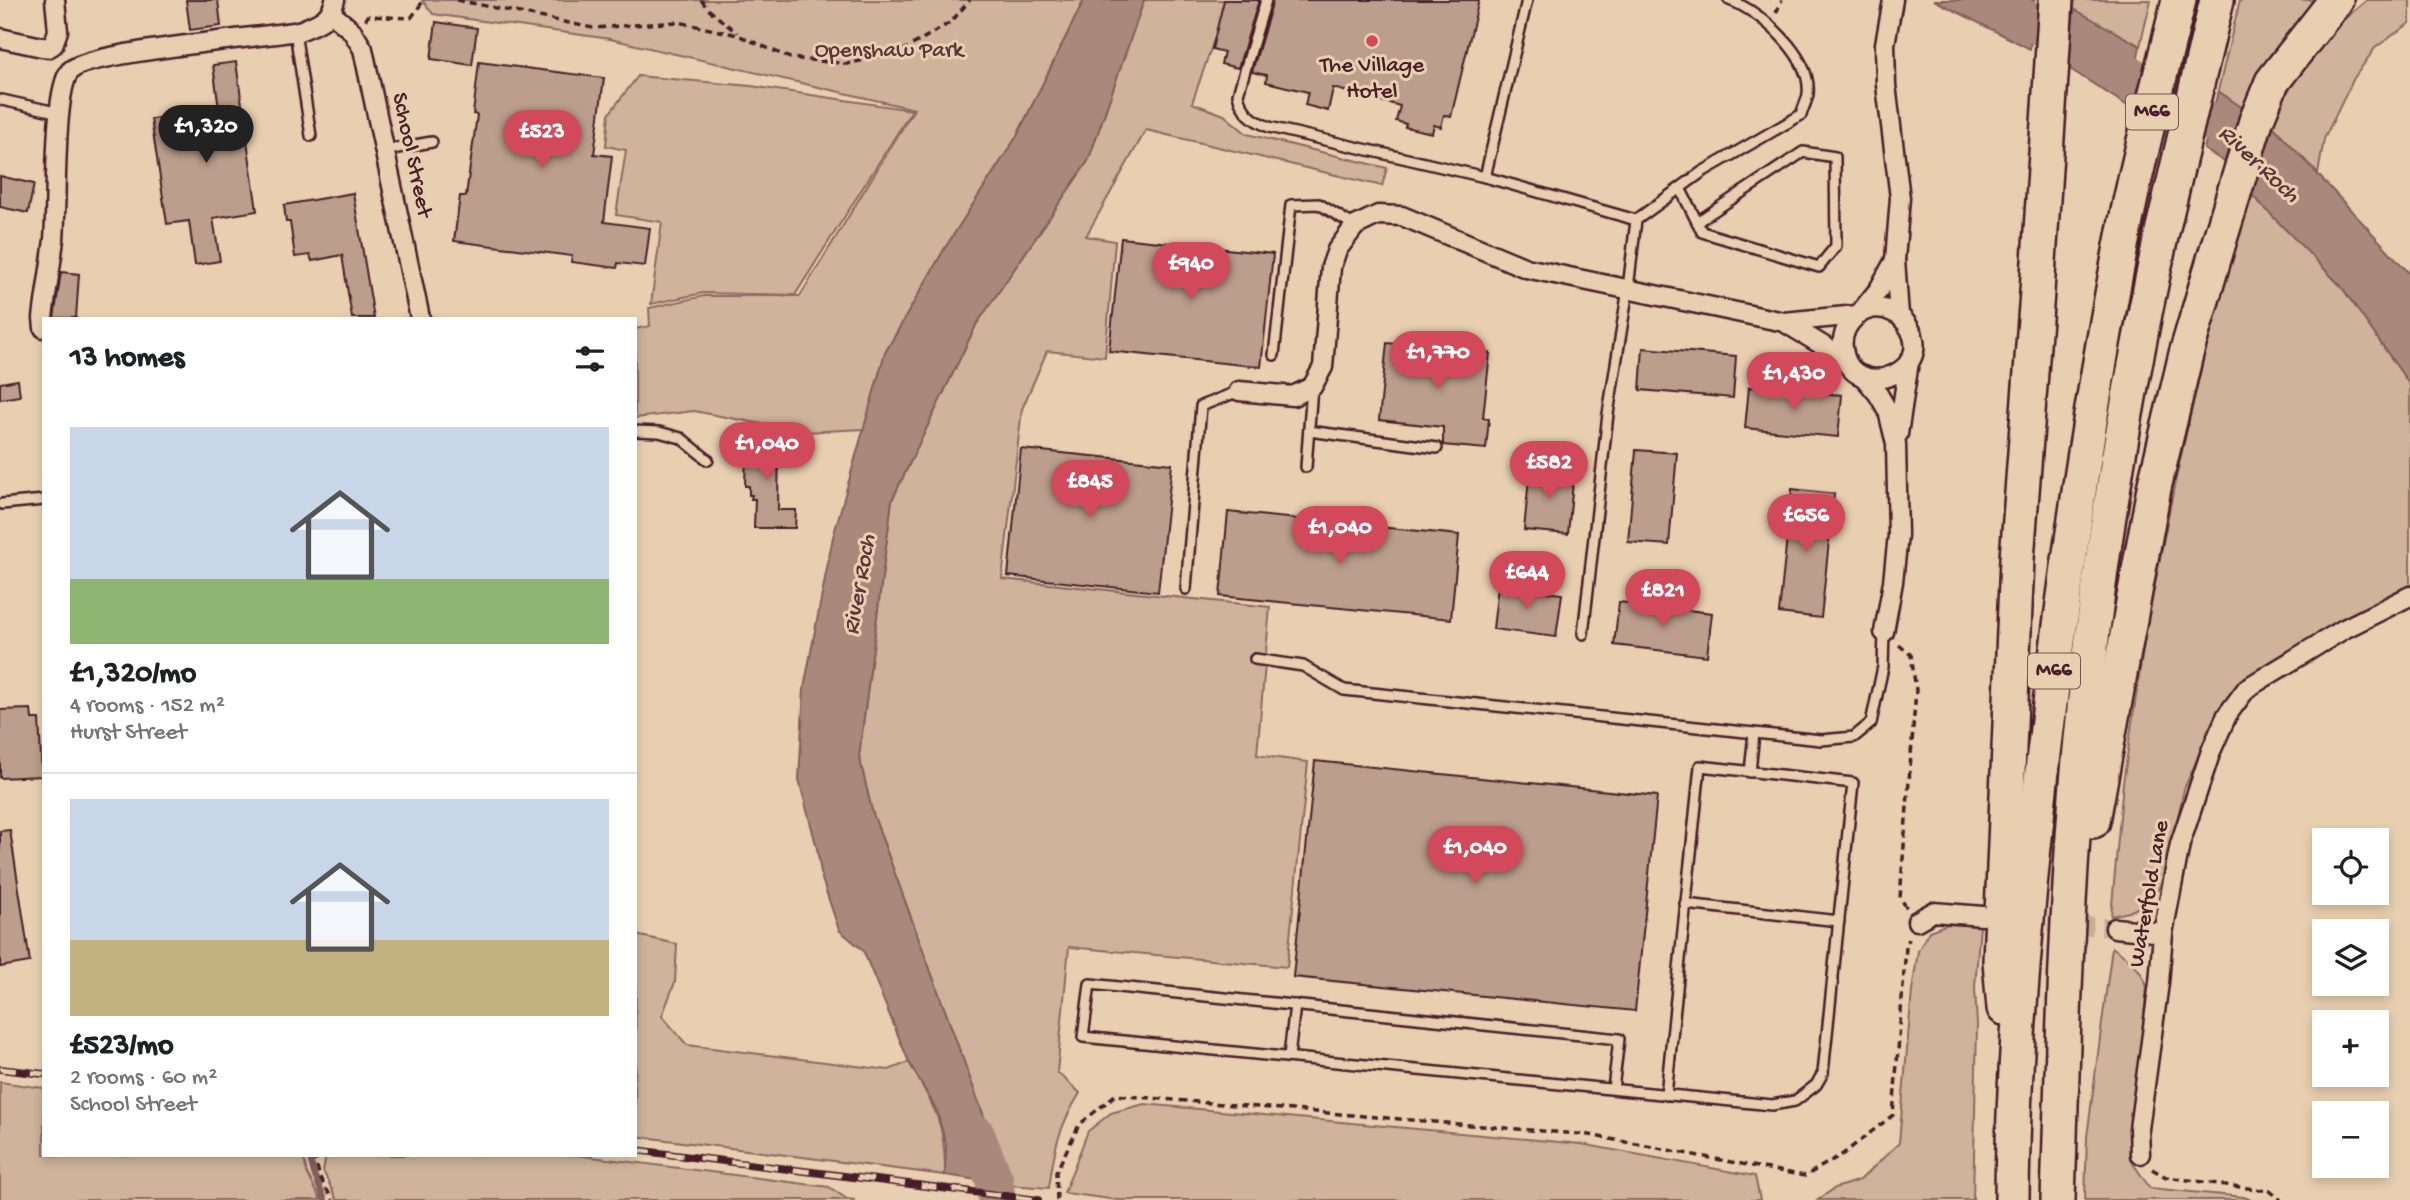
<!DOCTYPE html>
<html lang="en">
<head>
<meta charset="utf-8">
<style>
  body { margin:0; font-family:"Gochi Hand",sans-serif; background:#f6f6f6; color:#202124; height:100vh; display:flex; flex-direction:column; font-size:26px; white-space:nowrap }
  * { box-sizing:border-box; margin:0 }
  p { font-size:23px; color:#757577 }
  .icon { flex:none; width:38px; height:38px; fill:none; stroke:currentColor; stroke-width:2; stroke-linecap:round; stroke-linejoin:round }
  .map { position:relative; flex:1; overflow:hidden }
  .drawer { position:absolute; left:42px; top:317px; width:595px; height:840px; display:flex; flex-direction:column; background:#fff; border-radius:0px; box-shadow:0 4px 10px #0003 }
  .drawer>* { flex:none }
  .controls { position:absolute; left:2312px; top:828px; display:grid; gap:14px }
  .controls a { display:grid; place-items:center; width:77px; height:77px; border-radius:0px; background:#fff; box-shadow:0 4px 10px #0003; font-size:35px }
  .price { position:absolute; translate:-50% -60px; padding:0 16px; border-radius:24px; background:#d1495b; color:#fff; font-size:23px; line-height:46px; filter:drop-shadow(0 2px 4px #0008) }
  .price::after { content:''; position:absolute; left:50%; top:42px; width:21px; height:16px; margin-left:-10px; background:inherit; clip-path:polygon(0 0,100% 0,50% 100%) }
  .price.current { background:#222; color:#fff }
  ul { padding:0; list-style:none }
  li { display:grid; align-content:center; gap:14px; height:371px; padding:0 28px }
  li+li { border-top:2px solid #e0e0e0 }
  li span { display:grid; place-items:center; height:217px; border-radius:0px; color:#555 }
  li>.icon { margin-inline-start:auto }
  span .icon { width:126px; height:126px; fill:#fffc; stroke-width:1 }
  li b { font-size:30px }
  h2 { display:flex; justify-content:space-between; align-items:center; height:84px; padding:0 28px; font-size:30px }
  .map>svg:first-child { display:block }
</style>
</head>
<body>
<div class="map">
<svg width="2410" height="1200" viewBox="0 0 2410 1200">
  <rect width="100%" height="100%" fill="#e8cfb0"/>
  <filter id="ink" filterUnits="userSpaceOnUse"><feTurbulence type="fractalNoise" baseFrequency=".0143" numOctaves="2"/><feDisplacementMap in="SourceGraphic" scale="14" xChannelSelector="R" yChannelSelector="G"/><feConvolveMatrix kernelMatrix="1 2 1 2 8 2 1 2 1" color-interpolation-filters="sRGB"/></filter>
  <g filter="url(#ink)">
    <g fill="#cfb39a" stroke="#8c6962" stroke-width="2">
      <polygon points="422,0 1084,0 1017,136 945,248 885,353 864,429 804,432 694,411 635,418 635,329 650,326 649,308 704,296 800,296 914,109 610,39 433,14"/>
      <path d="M 1144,0 L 1228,0 L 1192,103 L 1224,115 L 1247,134 L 1387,168 L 1382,186 L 1146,130 L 1086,236 L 1115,241 L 1105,357 L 1047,351 L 1022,409 L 1002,579 L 1270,607 L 1257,755 L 1308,762 L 1287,967 L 1069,947 L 1057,1072 L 1080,1093 C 1059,1127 1054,1148 1049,1188 L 1009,1185 L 872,811 L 859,756 L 892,500 L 976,325 L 1088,161 Z"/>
      <polygon points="2075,0 2151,0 2140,46 2074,9"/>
      <polygon points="2240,0 2319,0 2290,29 2269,60 2244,109 2218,91"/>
      <polygon points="2367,0 2410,0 2410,23 2375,48 2354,78 2324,139 2318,174 2271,124 2282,94 2316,43"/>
      <polygon points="638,76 751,86 912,110 795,295 703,293 651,304 662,222 616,215 626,150 606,146 609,114"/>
      <polygon points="2251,194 2341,286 2410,385 2410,587 2354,615 2231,697 2211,728 2184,789 2166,871 2158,890 2146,904 2129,912 2111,916 2123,783 2146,630 2174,487 2205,351"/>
      <polygon points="1948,924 1980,926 1975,987 1977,1025 1973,1200 1818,1200 1835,1188 1860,1180 1899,1143 1912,991 1918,951 1929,931"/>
      <path d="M 636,935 L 677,944 L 675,982 L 662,1016 L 687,1045 L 889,1070 L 909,1062 C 934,1106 946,1123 945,1175 L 635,1136 Z"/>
      <path d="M 2112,947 C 2129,959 2141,967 2147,987 L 2130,1159 L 2150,1188 L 2244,1197 L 2251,1200 L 2085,1200 L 2087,1137 Z"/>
      <polygon points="0,1082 44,1088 44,1155 303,1155 307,1173 321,1200 0,1200"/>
      <polygon points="1144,1104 1581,1144 1755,1176 1760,1200 1118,1200 1064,1193 1088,1131 1111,1113"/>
      <polygon points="326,1155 576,1155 829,1187 847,1199 855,1200 337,1200 323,1171"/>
    </g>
    <g fill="#aa897b" stroke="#845f5b" stroke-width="2">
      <polygon points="1084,0 1144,0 1088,161 976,325 892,500 859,756 872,811 1009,1185 945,1175 946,1145 937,1111 909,1062 863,950 839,930 822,879 817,848 799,780 804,688 833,537 885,353 945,248 1017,136"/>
      <polygon points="1934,0 2034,0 2030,49"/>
      <polygon points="2074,9 2140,46 2128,106 2070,69"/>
      <polygon points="2218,91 2244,109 2231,166 2204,149"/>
      <polygon points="2271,124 2410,274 2410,385 2341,286 2251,194"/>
    </g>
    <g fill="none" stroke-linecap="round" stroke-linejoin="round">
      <polyline stroke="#845f5b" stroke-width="6" points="309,1155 314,1174 325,1200"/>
      <g stroke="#aa897b" stroke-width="38">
        <polyline points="1989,0 2103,59 2225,130 2249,154"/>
        <polyline points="975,1133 994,1179 997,1200"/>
      </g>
    </g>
    <g fill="#bb9e8b" stroke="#4a1f2b" stroke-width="2">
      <polygon points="186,0 218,0 221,26 190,30"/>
      <polygon points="1224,0 1259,0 1238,68 1221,64 1224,52 1212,49"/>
      <polygon points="1273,0 1479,0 1451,117 1444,115 1441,127 1434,125 1432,133 1405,127 1406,124 1396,121 1400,106 1333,88 1328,111 1305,105 1308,92 1266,82 1267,75 1252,72"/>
      <polygon points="436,22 477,28 472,65 431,59"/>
      <polygon points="236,62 257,211 213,218 220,261 195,265 189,221 167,224 151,119 219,109 213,65"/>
      <polygon points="479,62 604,78 594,154 612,156 604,222 650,228 645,266 618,263 617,268 571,262 572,256 454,241 460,196 466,196 477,115 473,114"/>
      <polygon points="0,176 34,184 28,213 0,207"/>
      <polygon points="353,193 374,318 352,318 342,255 312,261 310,255 295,257 290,222 286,222 284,205"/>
      <polygon points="1121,238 1273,254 1261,367 1109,351"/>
      <polygon points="61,272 79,274 76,318 54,318"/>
      <polygon points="1438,341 1458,343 1457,350 1490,353 1483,418 1489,419 1486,449 1443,445 1443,427 1379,420 1387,343 1438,348"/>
      <polygon points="1643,348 1736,356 1733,398 1640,390"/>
      <polygon points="18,380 20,396 0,399 0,383"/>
      <polygon points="1749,387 1842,395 1838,437 1745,428"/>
      <polygon points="754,431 779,431 778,510 796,510 795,528 754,528 755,499 751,499 752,495 749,495 749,486 745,486 746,451 754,451"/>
      <polygon points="1021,449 1172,464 1158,592 1008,576"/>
      <polygon points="1636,450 1677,453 1669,545 1628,542"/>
      <polygon points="1530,468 1574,472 1568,534 1524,530"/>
      <polygon points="1792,489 1834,494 1821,618 1779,613"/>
      <polygon points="1228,512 1459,535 1451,619 1220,596"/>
      <polygon points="1498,586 1562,594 1556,637 1493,629"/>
      <polygon points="1619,602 1712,613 1707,656 1614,645"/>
      <polygon points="31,709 32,719 39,719 42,776 0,778 0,710"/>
      <polygon points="1315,761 1657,796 1635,1011 1293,977"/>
      <polygon points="10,830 30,962 0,967 0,831"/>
    </g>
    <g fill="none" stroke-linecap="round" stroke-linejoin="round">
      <polyline stroke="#c8ac95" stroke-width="18" stroke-dasharray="18 9" stroke-linecap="butt" points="2021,920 2115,928"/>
      <defs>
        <g id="lane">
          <path d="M 1266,0 L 1238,94 C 1242,112 1252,120 1269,127 L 1485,177"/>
          <polyline points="1527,0 1485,177 1636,220"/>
          <polyline points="295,32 311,136"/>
          <polyline points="2,100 60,113"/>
          <polyline points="386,150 432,142"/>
          <polyline points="1680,188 1702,232 1819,267 1836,246 1835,157 1803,152 1697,222"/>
          <polyline points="1274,355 1291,205 1319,204 1355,226"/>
          <polyline points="635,431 659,432 681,438 708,460"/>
          <polyline points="1309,431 1437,448"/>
          <polyline points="1306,467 1312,387"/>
          <polyline points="2,504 44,500"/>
          <polyline points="1186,589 1201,406 1239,391"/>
          <path d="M 1583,634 L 1608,414 L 1628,289 L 1636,220 L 1702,172 L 1801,115 C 1803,108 1807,101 1808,94 C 1812,57 1761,11 1729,0"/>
          <polyline points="1255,659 1303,666 1344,690 1821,740 1854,737 1871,723 1883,667 1884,632"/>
          <polyline points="1750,772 1754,733"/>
          <polyline points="1685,904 1839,921"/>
          <polyline points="1289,1056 1295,1005"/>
          <polyline points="1613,1089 1619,1039 1090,984 1083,1037 1772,1105 1795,1101 1816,1085 1823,1073 1853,783 1700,766 1666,1095"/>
        </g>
        <g id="street">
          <path d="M 1893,0 L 1885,44 L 1886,85 L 1900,198 L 1895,260 L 1899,315 C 1953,369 1849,409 1843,348 C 1840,326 1861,304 1884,309 C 1889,310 1894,313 1899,315"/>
          <polyline points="331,13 352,31 363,49 420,318"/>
          <polyline points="0,38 42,47 48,48 53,45 58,31 55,0"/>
          <polyline points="1859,314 1879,289 1895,260"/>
          <polyline points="1784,322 1845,359"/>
          <path d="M 44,328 L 43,318 C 46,292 51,266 54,239 C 57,207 53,91 70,71 C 86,52 264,37 299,31 C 317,24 331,20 335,0"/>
          <polyline points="1863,376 1878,394 1888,411 1896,444 1898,535 1893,582 1884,632"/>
          <polyline points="1239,391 1293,396 1312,387 1323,367 1331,267 1337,250 1355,226 1378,215 1402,216 1526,268 1784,322 1857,315"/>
          <polyline points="1898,434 1909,362"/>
          <polyline points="1917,921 1933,912 1983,916"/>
          <polyline points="2115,928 2163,933"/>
          <polyline points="2140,1154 2139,1129 2159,983 2163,933 2180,844 2211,751 2227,715 2247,688 2344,629 2410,596"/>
        </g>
        <g id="highway">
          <polyline points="2093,821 2154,488 2186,354 2220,239 2256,121 2272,82 2336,0"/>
          <polyline points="2004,1008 2000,961 2017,559 2037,292 2056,0"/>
          <path d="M 2012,1200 C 2013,1054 2027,907 2043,762 C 2064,582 2090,403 2125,226 C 2140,150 2161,75 2179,0"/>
          <path d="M 2058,1200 C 2063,1050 2066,899 2080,749 C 2096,576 2125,402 2162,232 C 2180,154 2199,77 2217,0"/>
        </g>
      </defs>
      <use href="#lane" stroke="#4a1f2b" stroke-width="14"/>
      <use href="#street" stroke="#4a1f2b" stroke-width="23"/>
      <use href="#highway" stroke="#4a1f2b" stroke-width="38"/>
      <g stroke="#4a1f2b" stroke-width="3.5" stroke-dasharray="7 5" stroke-linecap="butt">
        <polyline points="457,0 593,28 678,22 738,35 790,58 847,64 902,51 951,22 970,0"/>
        <polyline points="701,0 708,9 737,33"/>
        <polyline points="1776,13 1782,0"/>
        <polyline points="366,20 367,16 411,18 424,0"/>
        <polyline points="1899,645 1911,655 1916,690 1900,898 1907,908"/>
        <polyline points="314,1155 320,1178 333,1200"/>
        <polyline points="2152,1169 2166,1177 2270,1191 2281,1200"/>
        <polyline points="1057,1200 1056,1172 1079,1125 1115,1095 1589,1135 1805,1176 1843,1154 1893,1115 1906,947 1909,939"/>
      </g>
      <use href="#lane" stroke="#e8cfb0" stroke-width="9"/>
      <use href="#street" stroke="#e8cfb0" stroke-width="18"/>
      <use href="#highway" stroke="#e8cfb0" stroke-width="33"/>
      <defs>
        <g id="rail">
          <polyline points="0,1069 44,1074"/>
          <polyline points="635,1150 1038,1200"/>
        </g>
      </defs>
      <use href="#rail" stroke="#4a1f2b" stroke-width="8"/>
      <use href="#rail" stroke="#e8cfb0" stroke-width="5" stroke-dasharray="16" stroke-linecap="butt"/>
    </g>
  </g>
  <circle fill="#d1495b" stroke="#e8cfb0" stroke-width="2.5" cx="1372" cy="41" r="7"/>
  <g text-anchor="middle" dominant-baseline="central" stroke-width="6" stroke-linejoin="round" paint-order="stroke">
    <g fill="#e8cfb0" stroke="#795453" stroke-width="2">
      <rect x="2126" y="94.5" width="52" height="35" rx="5"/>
      <rect x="2028" y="653.5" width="52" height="35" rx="5"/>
    </g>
    <g font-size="21" font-weight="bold" fill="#4a1f2b">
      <text x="2152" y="112">M66</text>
      <text x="2054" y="671">M66</text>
    </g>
    <g font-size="23" fill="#5e353c" stroke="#e8cfb0">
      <text x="889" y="51">Openshaw Park</text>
    </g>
    <g font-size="23" fill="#4a1f2b" stroke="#e8cfb0">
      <text x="1372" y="66">The Village<tspan x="1372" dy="26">Hotel</tspan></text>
    </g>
    <g font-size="23" fill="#4a1f2b" stroke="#e8cfb0">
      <text transform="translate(411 155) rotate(78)">School Street</text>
      <text transform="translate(2150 894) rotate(-80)">Waterfold Lane</text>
    </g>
    <g font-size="24" font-style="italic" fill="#5d343b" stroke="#e8cfb0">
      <text transform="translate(2258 165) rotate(43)">River Roch</text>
      <text transform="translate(861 585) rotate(-80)">River Roch</text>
    </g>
  </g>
</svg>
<div class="controls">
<a><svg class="icon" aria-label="locate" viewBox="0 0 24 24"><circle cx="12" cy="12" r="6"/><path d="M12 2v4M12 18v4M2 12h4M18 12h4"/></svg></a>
<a><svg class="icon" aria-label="layers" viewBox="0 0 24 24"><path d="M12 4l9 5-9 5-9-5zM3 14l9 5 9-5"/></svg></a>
<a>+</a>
<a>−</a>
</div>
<b class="price current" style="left:206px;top:165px">£1,320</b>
<b class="price" style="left:542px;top:170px">£523</b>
<b class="price" style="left:1191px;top:302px">£940</b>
<b class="price" style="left:1438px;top:391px">£1,770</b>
<b class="price" style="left:1794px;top:412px">£1,430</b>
<b class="price" style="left:767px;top:482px">£1,040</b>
<b class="price" style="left:1549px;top:501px">£582</b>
<b class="price" style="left:1090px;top:520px">£845</b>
<b class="price" style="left:1806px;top:554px">£656</b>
<b class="price" style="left:1340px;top:566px">£1,040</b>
<b class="price" style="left:1527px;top:611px">£644</b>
<b class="price" style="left:1663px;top:629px">£821</b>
<b class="price" style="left:1475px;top:886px">£1,040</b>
<section class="drawer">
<h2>13 homes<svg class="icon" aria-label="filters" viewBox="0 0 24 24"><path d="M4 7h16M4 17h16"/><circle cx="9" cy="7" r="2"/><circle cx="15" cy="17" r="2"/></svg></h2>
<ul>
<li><span style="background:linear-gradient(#c9d6e8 70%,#8fb573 0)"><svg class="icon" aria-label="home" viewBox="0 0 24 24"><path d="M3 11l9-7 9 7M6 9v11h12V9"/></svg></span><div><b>£1,320/mo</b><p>4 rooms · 152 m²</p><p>Hurst Street</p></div></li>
<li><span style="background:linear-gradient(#c9d6e8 65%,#c2b280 0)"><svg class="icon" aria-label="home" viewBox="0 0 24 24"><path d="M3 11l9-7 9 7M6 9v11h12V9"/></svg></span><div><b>£523/mo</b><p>2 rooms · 60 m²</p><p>School Street</p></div></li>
</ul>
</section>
</div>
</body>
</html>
